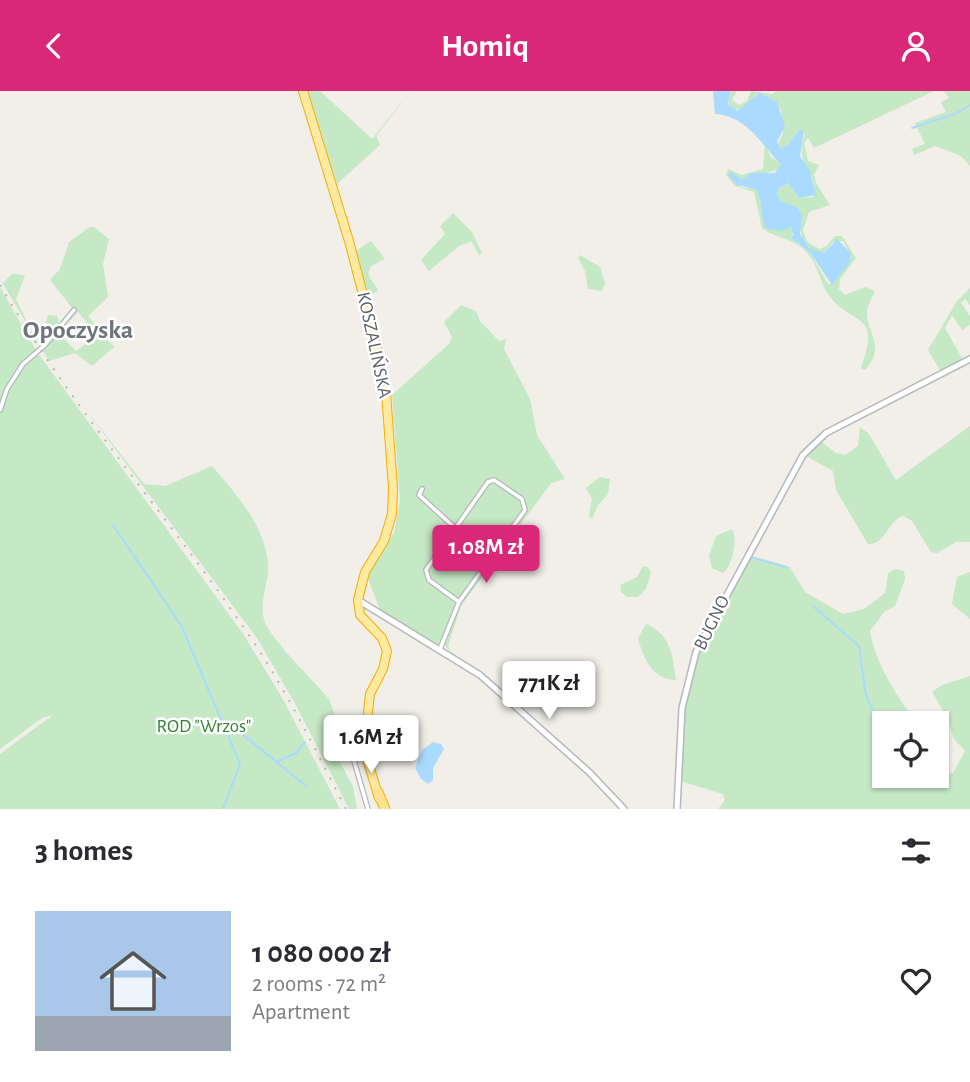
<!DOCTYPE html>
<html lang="en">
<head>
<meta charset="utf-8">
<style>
  body { margin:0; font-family:"Alegreya Sans",sans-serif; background:#f2f2f3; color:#2b2b33; height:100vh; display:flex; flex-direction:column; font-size:26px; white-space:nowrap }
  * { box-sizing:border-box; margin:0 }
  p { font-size:23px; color:#7c7c81 }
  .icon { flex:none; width:38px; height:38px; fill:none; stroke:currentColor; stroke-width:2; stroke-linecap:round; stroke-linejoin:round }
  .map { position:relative; height:718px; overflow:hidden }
  .side { display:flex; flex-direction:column; background:#fff; flex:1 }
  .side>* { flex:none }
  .buttons { position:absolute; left:872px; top:620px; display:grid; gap:14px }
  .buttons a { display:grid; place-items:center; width:77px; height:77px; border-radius:0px; background:#fff; box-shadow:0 2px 5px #0004; font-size:35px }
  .price { position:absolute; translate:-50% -60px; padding:0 16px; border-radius:7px; background:#fff; color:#222; font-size:23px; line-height:46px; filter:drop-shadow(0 2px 4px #0008) }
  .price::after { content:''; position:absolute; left:50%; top:42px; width:21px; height:16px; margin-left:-10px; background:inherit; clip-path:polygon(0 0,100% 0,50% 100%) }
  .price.selected { background:#db2777; color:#fff }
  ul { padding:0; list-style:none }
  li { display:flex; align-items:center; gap:21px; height:175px; padding:0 35px }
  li+li { border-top:2px solid #e1e1e2 }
  li span { display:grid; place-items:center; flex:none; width:196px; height:140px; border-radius:0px; color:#555 }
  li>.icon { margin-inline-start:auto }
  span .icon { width:84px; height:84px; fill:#fffc; stroke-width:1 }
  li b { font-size:30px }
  h2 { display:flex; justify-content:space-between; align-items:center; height:84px; padding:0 35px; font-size:30px }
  header { display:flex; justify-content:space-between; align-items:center; height:91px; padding:0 35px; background:#db2777; color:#fff; font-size:32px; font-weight:600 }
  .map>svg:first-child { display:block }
</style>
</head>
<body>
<header><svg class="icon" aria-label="back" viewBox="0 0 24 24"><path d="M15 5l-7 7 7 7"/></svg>Homiq<svg class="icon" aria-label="person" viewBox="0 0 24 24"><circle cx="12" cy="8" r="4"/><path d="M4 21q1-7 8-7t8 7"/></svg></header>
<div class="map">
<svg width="970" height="718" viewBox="0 0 970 718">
  <rect width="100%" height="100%" fill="#f1efe8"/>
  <g fill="#c5e8c5" fill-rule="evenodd">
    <polygon points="308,0 320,0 372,48 411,0 376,45 380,54 337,93"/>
    <path d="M 730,0 L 737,0 L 732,9 L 739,14 L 747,10 L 751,0 L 772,3 L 777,0 L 934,0 L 814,57 L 808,47 L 804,52 L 808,70 L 819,74 L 814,84 L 816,92 L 830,114 L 809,121 L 803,139 L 807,151 L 819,158 L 827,155 L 835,145 L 842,145 L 856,167 L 840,188 L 839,198 L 845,204 L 865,196 L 875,200 C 873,207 867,213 867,221 C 866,241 887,255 865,279 L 861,277 C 882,218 852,237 828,203 C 818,187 817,168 801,156 C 789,147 773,146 762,137 L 754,101 L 735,95 L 726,84 L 728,78 L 742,84 L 763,78 L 765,52 L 770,65 L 781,74 L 780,78 L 742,89 L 729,82 L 740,96 L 755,98 L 761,107 L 762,128 L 775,139 L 790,136 L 793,140 L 791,147 L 809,160 L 828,193 L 834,192 C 843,171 859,175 843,150 L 833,151 L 824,162 C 799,161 800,136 798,117 L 781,110 L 777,104 L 778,98 L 789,92 L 799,107 L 813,106 C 820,78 793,79 805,42 L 799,39 L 788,54 L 780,58 L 777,55 L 783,42 L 781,18 L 763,3 L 757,4 L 741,18 L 734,19 L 727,10 Z"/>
    <polygon points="944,0 970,0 970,75 961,65 935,55 914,64 912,58 925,53 915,32 946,21 941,11 949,7"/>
    <polygon points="453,122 472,141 482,162 479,164 471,150 459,155 429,180 421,169 445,143 440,135"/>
    <path d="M 90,136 L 94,136 L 109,148 L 103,173 L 108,206 L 88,225 L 114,256 L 92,275 L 75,262 L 49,270 L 0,188 L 3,192 L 12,183 L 25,184 L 16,208 L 36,250 L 41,251 L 48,224 L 57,225 L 60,234 L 73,218 L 50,189 L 60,178 L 69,151 ZM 78,221 L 98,244 L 76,260 L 58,242 Z"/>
    <polygon points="371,150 385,168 371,175 368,183 378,199 369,206 356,160"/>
    <polygon points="580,164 600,176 605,192 602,200 588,198 585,180 578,167"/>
    <polygon points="0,196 37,261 244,544 285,612 340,718 0,718 0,663 53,624 42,627 0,658"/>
    <polygon points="970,197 970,214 965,208 961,212 970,225 970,234 962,239 952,224 945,237 963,269 941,281 928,259 957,210"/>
    <polygon points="461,214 476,220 480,230 499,250 506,248 504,258 530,308 537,344 565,388 551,392 461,515 448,555 451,561 441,551 437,553 380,519 367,485 394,441 400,409 392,304 450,252 452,246 444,231"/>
    <path d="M 82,314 L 144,393 L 165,395 L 212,375 C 236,403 264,433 268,472 C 270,495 254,516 269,539 C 286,564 310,586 329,608 L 345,653 L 341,656 L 339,670 L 353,695 L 357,718 L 349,718 L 297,616 L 257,547 Z"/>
    <path d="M 970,335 L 970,451 L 956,451 L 937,462 L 931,461 L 912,430 L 903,425 C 887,430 886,454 868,453 L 836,399 L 833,380 L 804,364 L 819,349 L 836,362 L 845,364 L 858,355 L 860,336 L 869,343 L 896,389 Z"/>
    <polygon points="600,386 610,388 608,403 598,414 592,428 589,425 592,408 586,397"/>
    <path d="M 732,438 C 738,449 732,476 723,482 L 712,477 L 709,465 L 716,445 Z"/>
    <path d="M 749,464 L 790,476 L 805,501 L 843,523 L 864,518 L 885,502 L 888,482 L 896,478 L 904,480 L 905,488 L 895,515 L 885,520 L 870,540 C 876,575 897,604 916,632 L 884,632 L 884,684 L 936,684 L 936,665 L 947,682 L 953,682 L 965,660 L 954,648 L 947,626 L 932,601 L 942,594 L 970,585 L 970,718 L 718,718 L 725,709 L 723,703 L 680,690 L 684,617 L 697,562 Z"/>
    <polygon points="643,475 648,476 651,482 646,498 638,506 627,506 621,501 620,494 637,486"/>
    <polygon points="970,481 970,528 952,513 957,486"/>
    <path d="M 646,533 C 671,543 673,566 676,589 C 653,589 643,567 638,547 Z"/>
  </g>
  <g fill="#aadaff">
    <path d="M 713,0 L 730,0 L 728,13 L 737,20 L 760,2 L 777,11 L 785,35 L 777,51 L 780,58 L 788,54 L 799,39 L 804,40 L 800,65 L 810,80 L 816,104 L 799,107 L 788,92 L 778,98 L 777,104 L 781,110 L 798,117 L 802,125 L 800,143 L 809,157 L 824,162 L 837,148 L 850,161 L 850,171 L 832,194 L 809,160 L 791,147 L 793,143 L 791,136 L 781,140 L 766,137 C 758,124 765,110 755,98 L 737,94 L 728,84 L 731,81 L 742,89 L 751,82 L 775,82 L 781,74 C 763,55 746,24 715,23 Z"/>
    <polygon points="433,651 441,653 444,658 433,677 433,689 428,693 421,688 415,677 422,659"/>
  </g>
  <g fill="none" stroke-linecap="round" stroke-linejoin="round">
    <g stroke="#aadaff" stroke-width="2">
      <polyline points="912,37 955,23 970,14"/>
      <polyline points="113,434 181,534 240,673 223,718"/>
      <polyline points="750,466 786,476"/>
      <polyline points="813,515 859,555 866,604 884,645"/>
      <polyline points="222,631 226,630 306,695"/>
      <polyline points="276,671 296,662 305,651"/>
      <polyline points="901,684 903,687"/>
    </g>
    <defs>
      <g id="minor">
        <polyline points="0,319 7,298 23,273 45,254 74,219"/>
        <polyline points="422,398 419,404 455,437"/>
        <polyline points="440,558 459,511 525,419 522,408 494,389 488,391 426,479 429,489 459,511"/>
        <polyline points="350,656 368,718"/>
      </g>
      <g id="tertiary">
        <polyline points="358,509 480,584 589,681 624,718"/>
        <polyline points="677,718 682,617 696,561 803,364 826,342 970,268"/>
      </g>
      <polyline id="trunk" points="303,0 349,150 385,288 393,397 392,423 384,450 365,481 358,509 360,524 382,547 387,560 383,578 370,603 366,639 368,671 379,707"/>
      <polyline id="motorway" points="378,701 385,718"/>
    </defs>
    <use href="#minor" stroke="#b5b8bc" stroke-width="6"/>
    <use href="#tertiary" stroke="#b5b8bc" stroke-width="8"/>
    <use href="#trunk" stroke="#f9ab00" stroke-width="10"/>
    <use href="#motorway" stroke="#f9ab00" stroke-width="11"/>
    <use href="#minor" stroke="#fff" stroke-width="3.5"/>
    <use href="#tertiary" stroke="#fff" stroke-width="5"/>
    <use href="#trunk" stroke="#feeaa1" stroke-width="8"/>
    <use href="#motorway" stroke="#fde293" stroke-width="9"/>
    <path stroke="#b6b7b8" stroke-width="2" stroke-dasharray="2 9" stroke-linecap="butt" d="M 0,194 C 71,316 165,421 244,537 C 284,594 314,656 346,718"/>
  </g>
  <g text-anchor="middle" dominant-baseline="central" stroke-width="5" stroke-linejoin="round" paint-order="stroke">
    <g font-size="19" fill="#5f6368" stroke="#fff">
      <text transform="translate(374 254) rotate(78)">KOSZALIŃSKA</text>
      <text transform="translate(712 532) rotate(-64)">BUGNO</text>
    </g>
    <g font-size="19" fill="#348238" stroke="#fff">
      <text x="204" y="635">ROD "Wrzos"</text>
    </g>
    <g font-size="26" font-weight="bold" fill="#70757a" stroke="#fff">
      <text x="78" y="239">Opoczyska</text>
    </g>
  </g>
</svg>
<div class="buttons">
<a><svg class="icon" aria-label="locate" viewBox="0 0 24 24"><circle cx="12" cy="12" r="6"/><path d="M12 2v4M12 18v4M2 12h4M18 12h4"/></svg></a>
</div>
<b class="price selected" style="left:486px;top:494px">1.08M zł</b>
<b class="price" style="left:549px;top:630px">771K zł</b>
<b class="price" style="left:371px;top:684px">1.6M zł</b>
</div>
<section class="side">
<h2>3 homes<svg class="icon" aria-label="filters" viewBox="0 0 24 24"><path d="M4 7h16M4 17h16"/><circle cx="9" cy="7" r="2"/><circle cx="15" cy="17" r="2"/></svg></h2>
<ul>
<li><span style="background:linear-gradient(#a9c7e8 75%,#9aa5b1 0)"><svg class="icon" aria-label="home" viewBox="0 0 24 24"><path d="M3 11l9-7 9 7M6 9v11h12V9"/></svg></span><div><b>1 080 000 zł</b><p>2 rooms · 72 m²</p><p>Apartment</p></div><svg class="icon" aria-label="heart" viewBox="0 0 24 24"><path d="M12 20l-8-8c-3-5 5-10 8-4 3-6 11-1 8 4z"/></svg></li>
</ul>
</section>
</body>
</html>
